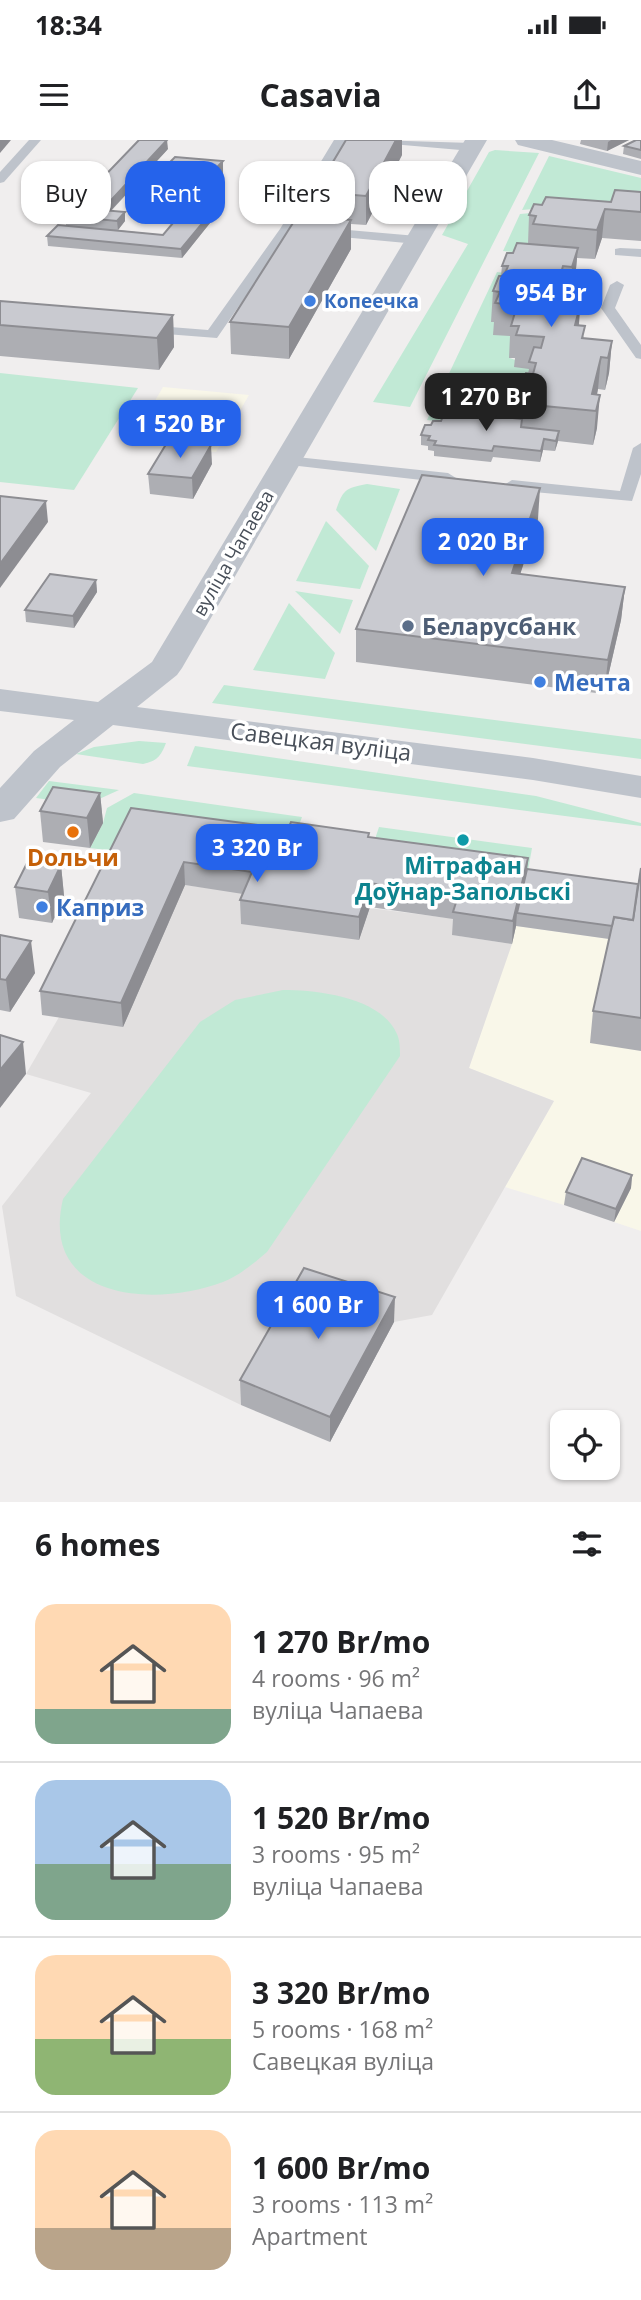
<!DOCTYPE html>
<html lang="en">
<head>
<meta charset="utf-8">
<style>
  body { margin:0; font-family:"Open Sans",sans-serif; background:#f2f2f2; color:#202124; height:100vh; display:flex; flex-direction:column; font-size:26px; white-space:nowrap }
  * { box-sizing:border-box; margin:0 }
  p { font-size:23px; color:#757577 }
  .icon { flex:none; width:38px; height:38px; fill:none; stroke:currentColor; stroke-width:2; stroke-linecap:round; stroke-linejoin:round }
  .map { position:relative; height:1362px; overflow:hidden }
  .drawer { display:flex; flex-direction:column; background:#fff; flex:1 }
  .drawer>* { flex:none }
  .top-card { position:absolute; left:21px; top:21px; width:600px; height:63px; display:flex; gap:14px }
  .controls { position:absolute; left:550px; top:1270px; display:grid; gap:14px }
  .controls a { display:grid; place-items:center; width:70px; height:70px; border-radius:14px; background:#fff; box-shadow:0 2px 5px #0004; font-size:35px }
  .price { position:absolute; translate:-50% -60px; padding:0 16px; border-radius:14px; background:#2563eb; color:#fff; font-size:23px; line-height:46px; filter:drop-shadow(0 2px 4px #0008) }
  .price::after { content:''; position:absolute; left:50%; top:42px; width:21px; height:16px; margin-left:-10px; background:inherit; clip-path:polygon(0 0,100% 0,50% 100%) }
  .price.current { background:#222; color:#fff }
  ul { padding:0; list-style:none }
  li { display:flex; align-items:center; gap:21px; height:175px; padding:0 35px }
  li+li { border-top:2px solid #e0e0e0 }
  li span { display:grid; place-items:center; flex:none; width:196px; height:140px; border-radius:21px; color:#555 }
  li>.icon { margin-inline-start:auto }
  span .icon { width:84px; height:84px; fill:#fffc; stroke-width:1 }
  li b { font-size:30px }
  h2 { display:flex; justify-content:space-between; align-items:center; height:84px; padding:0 35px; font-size:30px }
  .chip { padding:0 24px; border-radius:21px; background:#fff; box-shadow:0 2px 5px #0004; font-size:24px; line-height:63px }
  .chip.current { background:#2563eb; color:#fff }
  .status { display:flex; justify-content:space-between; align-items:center; height:49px; padding:0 35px; background:#fff; direction:ltr }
  .status svg { height:19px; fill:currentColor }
  header { display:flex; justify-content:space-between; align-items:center; height:91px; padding:0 35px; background:#fff; font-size:32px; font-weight:700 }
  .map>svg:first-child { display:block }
</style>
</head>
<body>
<div class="status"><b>18:34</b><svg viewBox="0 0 49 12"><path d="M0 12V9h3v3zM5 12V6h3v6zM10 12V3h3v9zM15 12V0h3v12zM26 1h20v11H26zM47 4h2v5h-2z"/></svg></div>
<header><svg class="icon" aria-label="menu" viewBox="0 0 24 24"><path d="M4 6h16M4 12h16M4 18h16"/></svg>Casavia<svg class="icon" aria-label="share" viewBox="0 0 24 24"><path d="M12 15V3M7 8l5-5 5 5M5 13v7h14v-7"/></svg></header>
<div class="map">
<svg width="641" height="1362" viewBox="0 0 641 1362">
  <rect width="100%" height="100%" fill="#f0eeee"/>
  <g fill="#f9f7e9">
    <polygon points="163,247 249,255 216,312 130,304"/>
    <polygon points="516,786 631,802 641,911 641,1091 614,1082 630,1048 581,1032 564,1065 505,1047 554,961 469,928"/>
  </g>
  <polygon fill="#e1dfdf" points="185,745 457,779 453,795 512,804 469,928 554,961 432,1175 394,1182 304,1153 241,1265 16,1156 2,1066 91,953 26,934 59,877"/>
  <g fill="#c1e9d5">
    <polygon points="495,10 539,13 410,267 373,262 468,104 442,95 489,12"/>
    <polygon points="549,16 641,38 641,59 522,70"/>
    <polygon points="641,63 531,114 503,111 520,74"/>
    <polygon points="497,132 515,134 498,183 523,197 510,218 542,230 523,290 427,280"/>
    <polygon points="0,233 138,248 74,350 0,342"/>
    <path d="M 367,344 L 400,349 L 376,411 L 336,370 C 343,350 345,348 367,344 Z"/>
    <polygon points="326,381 369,426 360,449 296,441"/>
    <polygon points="295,451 353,460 340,494"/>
    <polygon points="289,463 335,513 325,539 253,530"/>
    <polygon points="224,545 641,599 641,619 212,563"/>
    <path d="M 139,601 L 166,603 C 161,616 157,621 143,624 L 76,614 L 94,607 Z"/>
    <polygon points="195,606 536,656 641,683 641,686 187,626"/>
    <polygon points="49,641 119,650 86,665 36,658"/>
    <polygon points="134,653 302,677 289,712 122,712 90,708 103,683 107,668"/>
    <polygon points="379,687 532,708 526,742 368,720"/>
    <path d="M 283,850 C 317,850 381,857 397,894 C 400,900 400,910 400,916 L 267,1112 C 253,1124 240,1135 223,1142 C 154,1168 39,1160 63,1059 L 200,882 L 235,860 Z"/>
  </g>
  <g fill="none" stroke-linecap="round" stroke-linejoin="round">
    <g fill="#bec3cb" fill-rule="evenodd">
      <polygon points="29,0 41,0 4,42 0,43 0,32"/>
      <polygon points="334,0 346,0 292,89 217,198 140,192 140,186 145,185 208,190 280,89"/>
      <polygon points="374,0 472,3 478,7 472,11 380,3"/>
      <polygon points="325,88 417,96 423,100 417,104 320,95 319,92"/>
      <polygon points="620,108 641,109 641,117 615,115 615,109"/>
      <polygon points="617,141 624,145 615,168 641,205 641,219 636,218 601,168 610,145"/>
      <polygon points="641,303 641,334 632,361 512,350 504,345 512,340 620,351 633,308"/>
      <polygon points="287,316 448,333 456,338 448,343 281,324 279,321 281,318"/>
    </g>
    <g fill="#bec3cb" fill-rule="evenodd">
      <polygon points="465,0 487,0 182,528 177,535 137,567 533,618 641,636 641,658 533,640 113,585 60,627 14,679 0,682 0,648 34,611 74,580 0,571 0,549 98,562 152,522"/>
      <polygon points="515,0 552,0 641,21 641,35 518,5"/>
    </g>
  </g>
  <g fill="#adaeb3">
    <polygon points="581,0 629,0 607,11 580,4"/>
    <polygon points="641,0 641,19 623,14 624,6"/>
    <polygon points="168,9 111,71 125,81 118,90 163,95 175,80 135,75 134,59 223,21 223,38 191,72 210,74 210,83 182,118 48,106 47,96 66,85 66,76"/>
    <polygon points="402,15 366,85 351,84 351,109 289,219 231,214 230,182 315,77 315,52"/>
    <polygon points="641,52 641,101 602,98 595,119 577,118 575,139 570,158 566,157 565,165 580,166 579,185 584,198 612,201 609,233 605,250 598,249 597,255 597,288 593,305 558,301 555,311 543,310 540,322 493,317 491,322 434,316 434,311 428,310 428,306 421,305 421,295 431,285 441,281 519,279 521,250 528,234 529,229 514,227 515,218 509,218 510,196 493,195 494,182 491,182 493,151 501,136 502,126 513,113 528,104 529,75 542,65 611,62"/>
    <polygon points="0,161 173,175 174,207 159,230 0,216"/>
    <polygon points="212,324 193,359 150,354 148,334"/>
    <polygon points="538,379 520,434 625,447 621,480 604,554 356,522 356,489"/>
    <polygon points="96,440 97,452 74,488 26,482 25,470"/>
    <polygon points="100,653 103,683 90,708 43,702 40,671"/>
    <polygon points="131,668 288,689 369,697 528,718 527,729 638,744 641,728 641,911 590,903 593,871 609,799 516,786 512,804 452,795 453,779 370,767 359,800 241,784 240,760 243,754 185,745 123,887 42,875 40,851"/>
    <polygon points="61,725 64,756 52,783 19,778 15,747"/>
    <polygon points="0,795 35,833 10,872 0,870"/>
    <polygon points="632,1035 631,1048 614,1082 564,1065 566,1052"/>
    <polygon points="394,1182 330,1302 241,1265 240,1240"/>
  </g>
  <g fill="#8d8d92">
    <polygon points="0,0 11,0 0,13"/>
    <polygon points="167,0 168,9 103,79 102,70"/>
    <polygon points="396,0 402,0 402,15 366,85 366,56"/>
    <polygon points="611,0 629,0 607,11 608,2"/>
    <polygon points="223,21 223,38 183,81 182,64"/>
    <polygon points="605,69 602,98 595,119 597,90"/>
    <polygon points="125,72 125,81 118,90 117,81"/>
    <polygon points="210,74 210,83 182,118 181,109"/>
    <polygon points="351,80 351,109 289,219 289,187"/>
    <polygon points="578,108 575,139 570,158 572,127"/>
    <polygon points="563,126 561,157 557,147"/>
    <polygon points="566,147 564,179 561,165"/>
    <polygon points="580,166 578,198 575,185"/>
    <polygon points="173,175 174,207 159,230 157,198"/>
    <polygon points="612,201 609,233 605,250 608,218"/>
    <polygon points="601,217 598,249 593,271 592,254"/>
    <polygon points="600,255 597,288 593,305 596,271"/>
    <polygon points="559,291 558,301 555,311 556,301"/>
    <polygon points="544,299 543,310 540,322 541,311"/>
    <polygon points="211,305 212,324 193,359 192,338"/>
    <polygon points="540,348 538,379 510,466 512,433"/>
    <polygon points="46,361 48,382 0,448 0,424"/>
    <polygon points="96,440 97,452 74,488 73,476"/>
    <polygon points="625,447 621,480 604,554 608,520"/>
    <polygon points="100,653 103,683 90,708 87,678"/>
    <polygon points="528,718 526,742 517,773 516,786 512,804 513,781"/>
    <polygon points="184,722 185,745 123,887 121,863"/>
    <polygon points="61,725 64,756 52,783 48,752"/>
    <polygon points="370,743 370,767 359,800 359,777"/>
    <polygon points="31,801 35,833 10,872 6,840"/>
    <polygon points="23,902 26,934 0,968 0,930"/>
    <polygon points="632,1035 631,1048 614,1082 616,1069"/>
    <polygon points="395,1157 394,1182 330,1302 330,1277"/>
  </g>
  <g fill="#c9cad0" stroke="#8d8d92" stroke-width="2">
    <polygon points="139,0 167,0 102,70 125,72 117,81 66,76"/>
    <polygon points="346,0 396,0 366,56 315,52"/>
    <polygon points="636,0 641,0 641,10 624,6"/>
    <polygon points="175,17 223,21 182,64 134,59"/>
    <polygon points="615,50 641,52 641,72 605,69 597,90 533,84 536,76 529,75 534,64 542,65 546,57 611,62"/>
    <polygon points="183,71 210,74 181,109 47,96 58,85 163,95"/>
    <polygon points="298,75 351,80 289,187 230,182"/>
    <polygon points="517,103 578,108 572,127 563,126 557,147 566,147 561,165 580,166 575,185 585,186 582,198 612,201 608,218 601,217 592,254 600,255 596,271 523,264 527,251 521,250 526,233 533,234 536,223 529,222 534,207 541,208 544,197 516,195 519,186 511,186 516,169 524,170 525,166 495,163 500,152 493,151 499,136 504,136 508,126 502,126 507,113 513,113"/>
    <polygon points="0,161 173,175 157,198 0,185"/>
    <polygon points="453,272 522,279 521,287 559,291 556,301 544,299 541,311 494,306 492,311 434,305 436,301 428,300 430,296 421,295 425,285 431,285 433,281 441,281 443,276 452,276"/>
    <polygon points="168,301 211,305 192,338 148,334"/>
    <polygon points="422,335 540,348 512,433 625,447 608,520 356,489"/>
    <polygon points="0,356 46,361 0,424"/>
    <polygon points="50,434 96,440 73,476 25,470"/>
    <polygon points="53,647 100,653 87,678 40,671"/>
    <polygon points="131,668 288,689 291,682 369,693 368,697 528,718 513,781 453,772 458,756 370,743 359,777 240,760 252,732 184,722 121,863 40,851"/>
    <polygon points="28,721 61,725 48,752 15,747"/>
    <polygon points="641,728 641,878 593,871 614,777 633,780"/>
    <polygon points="527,729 638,744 633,780 614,777 612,786 517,773"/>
    <polygon points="0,795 31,801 6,840 0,839"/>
    <polygon points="0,895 23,902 0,930"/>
    <polygon points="582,1018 632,1035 616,1069 566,1052"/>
    <polygon points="304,1128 395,1157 330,1277 240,1240"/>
  </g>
  <g fill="#3f7fe0" stroke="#fff" stroke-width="2.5">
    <circle cx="310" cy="161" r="7"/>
    <circle cx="540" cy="542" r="7"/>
    <circle cx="42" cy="767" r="7"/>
  </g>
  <circle fill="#5c6f8a" stroke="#fff" stroke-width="2.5" cx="408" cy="486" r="7"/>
  <circle fill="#e8710a" stroke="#fff" stroke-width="2.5" cx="73" cy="692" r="7"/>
  <circle fill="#0f9aa8" stroke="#fff" stroke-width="2.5" cx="463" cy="700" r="7"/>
  <g text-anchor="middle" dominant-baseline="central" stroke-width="7" stroke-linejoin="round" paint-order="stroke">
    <g font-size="19" font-weight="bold" fill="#366cbe" stroke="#fff" text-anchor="start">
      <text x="324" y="161">Копеечка</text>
    </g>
    <g font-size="19" fill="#484f59" stroke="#fff">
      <text transform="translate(233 413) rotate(-60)">вуліца Чапаева</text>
    </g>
    <g font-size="23" font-weight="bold" fill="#4e5e75" stroke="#fff" text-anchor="start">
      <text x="422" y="486">Беларусбанк</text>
    </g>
    <g font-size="23" font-weight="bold" fill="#366cbe" stroke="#fff" text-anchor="start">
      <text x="554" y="542">Мечта</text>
      <text x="56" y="767">Каприз</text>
    </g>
    <g font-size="23" fill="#484f59" stroke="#fff">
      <text transform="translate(321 601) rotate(7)">Савецкая вуліца</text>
    </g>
    <g font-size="23" font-weight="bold" fill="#c56008" stroke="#fff">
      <text x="73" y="717">Doльчи</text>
    </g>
    <g font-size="23" font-weight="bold" fill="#0d838f" stroke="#fff">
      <text x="463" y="725">Мітрафан<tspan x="463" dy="26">Доўнар-Запольскі</tspan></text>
    </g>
  </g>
</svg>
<div class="controls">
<a><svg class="icon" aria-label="locate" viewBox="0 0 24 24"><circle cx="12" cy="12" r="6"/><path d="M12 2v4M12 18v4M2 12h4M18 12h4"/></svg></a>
</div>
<b class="price" style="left:551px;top:189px">954 Br</b>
<b class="price current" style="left:486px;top:293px">1 270 Br</b>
<b class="price" style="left:180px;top:320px">1 520 Br</b>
<b class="price" style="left:483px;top:438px">2 020 Br</b>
<b class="price" style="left:257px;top:744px">3 320 Br</b>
<b class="price" style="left:318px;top:1201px">1 600 Br</b>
<div class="top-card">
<a class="chip">Buy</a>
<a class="chip current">Rent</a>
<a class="chip">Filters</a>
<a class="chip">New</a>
</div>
</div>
<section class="drawer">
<h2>6 homes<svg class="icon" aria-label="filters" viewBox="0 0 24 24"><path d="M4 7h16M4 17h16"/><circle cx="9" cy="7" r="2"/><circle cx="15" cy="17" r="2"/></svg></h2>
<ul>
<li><span style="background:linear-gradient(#ffd9b3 75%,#7fa58c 0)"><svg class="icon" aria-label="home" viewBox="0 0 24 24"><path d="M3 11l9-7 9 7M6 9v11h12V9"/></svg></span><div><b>1 270 Br/mo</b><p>4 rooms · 96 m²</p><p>вуліца Чапаева</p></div></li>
<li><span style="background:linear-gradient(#a9c7e8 60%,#7fa58c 0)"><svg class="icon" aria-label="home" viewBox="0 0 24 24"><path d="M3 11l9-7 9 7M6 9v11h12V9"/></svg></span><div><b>1 520 Br/mo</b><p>3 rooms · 95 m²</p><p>вуліца Чапаева</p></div></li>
<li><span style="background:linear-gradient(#ffd9b3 60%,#8fb573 0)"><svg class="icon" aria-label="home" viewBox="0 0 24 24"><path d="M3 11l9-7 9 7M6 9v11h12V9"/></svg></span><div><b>3 320 Br/mo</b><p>5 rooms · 168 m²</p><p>Савецкая вуліца</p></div></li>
<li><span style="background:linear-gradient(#ffd9b3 70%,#b9a48a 0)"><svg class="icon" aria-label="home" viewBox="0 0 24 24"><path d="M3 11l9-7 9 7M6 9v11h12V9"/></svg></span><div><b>1 600 Br/mo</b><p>3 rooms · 113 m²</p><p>Apartment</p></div></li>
</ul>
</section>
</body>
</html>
